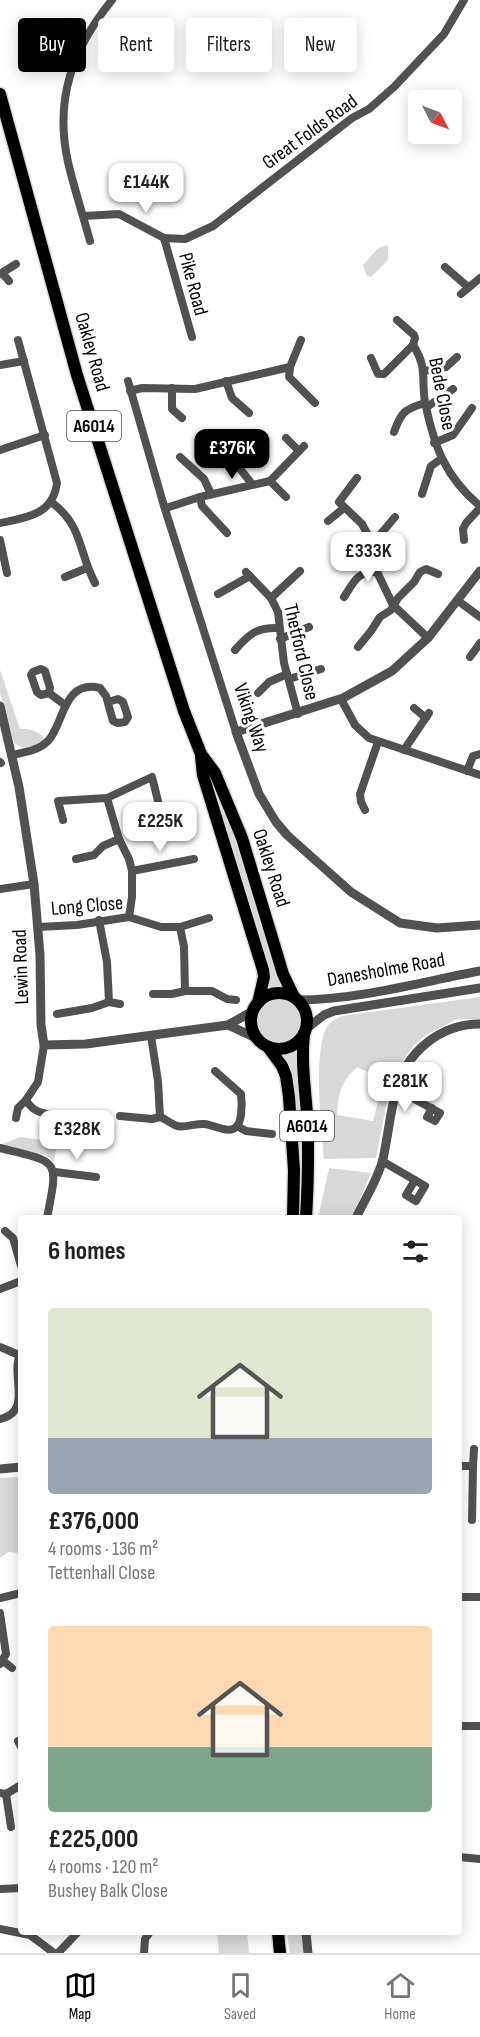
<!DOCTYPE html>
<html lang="en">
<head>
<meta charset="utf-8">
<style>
  body { margin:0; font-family:"Sofia Sans Condensed",sans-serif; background:#f6f6f6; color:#222; height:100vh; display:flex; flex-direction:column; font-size:22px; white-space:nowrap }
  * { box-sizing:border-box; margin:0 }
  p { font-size:20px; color:#767676 }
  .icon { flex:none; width:33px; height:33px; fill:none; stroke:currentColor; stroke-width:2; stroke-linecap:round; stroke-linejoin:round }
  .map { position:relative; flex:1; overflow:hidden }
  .side { position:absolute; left:18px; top:1215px; width:444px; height:720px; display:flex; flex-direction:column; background:#fff; border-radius:6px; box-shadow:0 3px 15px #0003 }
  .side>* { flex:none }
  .banner { position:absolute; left:18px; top:18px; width:444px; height:54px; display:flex; gap:12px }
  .needle { width:39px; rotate:131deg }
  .fabs { position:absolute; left:408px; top:90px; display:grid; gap:12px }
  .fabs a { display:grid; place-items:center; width:54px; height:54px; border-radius:6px; background:#fff; box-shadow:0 3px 15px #0003; font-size:30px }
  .price { position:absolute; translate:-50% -51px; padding:0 14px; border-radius:12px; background:#fff; color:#222; font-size:20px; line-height:39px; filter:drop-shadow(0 2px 3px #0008) }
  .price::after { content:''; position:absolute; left:50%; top:36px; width:18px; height:14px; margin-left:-9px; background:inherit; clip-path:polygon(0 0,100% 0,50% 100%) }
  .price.active { background:#000; color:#fff }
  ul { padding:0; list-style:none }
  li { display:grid; align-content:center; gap:12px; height:318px; padding:0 30px }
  li span { display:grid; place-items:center; height:186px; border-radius:6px; color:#555 }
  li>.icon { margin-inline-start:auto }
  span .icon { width:108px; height:108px; fill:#fffc; stroke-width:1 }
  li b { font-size:26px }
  h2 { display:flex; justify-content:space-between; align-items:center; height:72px; padding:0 30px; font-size:26px }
  .pill { padding:0 21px; border-radius:6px; background:#fff; box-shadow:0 3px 15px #0003; font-size:21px; line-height:54px }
  .pill.active { background:#000; color:#fff }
  .dock { display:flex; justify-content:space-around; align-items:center; height:84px; border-top:2px solid #e0e0e0; background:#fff; font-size:16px; color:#767676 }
  .dock a { display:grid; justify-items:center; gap:3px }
  .dock .active { color:#000 }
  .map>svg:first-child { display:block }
</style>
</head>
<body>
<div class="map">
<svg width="480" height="1953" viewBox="0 0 480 1953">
  <rect width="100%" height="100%" fill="#fff"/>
  <g fill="#d8d8d8">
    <polygon points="388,245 388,260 371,277 367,276 363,265 378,248"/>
    <path d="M 0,670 L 20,729 C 31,728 38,732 46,739 L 39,745 L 23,748 L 14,743 L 0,693 Z"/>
    <polygon points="205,763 227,810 285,989 266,993"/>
    <path d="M 480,997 L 480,1020 L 457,1019 L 426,1035 L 413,1046 L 393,1075 C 381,1072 369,1075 358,1067 C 341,1079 338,1096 337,1115 L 373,1121 L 381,1090 L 389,1091 L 376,1158 L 324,1159 C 322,1133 311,1042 330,1023 C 332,1021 338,1018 342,1016 Z"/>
    <circle cx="279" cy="1022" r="24"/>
    <polygon points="297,1048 305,1162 298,1162 278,1053 291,1052"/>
    <polygon points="20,1137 57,1142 54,1162 46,1155 0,1145"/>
    <polygon points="329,1168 371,1173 352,1218 318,1218"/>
    <polygon points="21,1477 21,1553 8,1552 0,1558 0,1478"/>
    <polygon points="217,1932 247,1932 249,1953 219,1953"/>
    <polygon points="287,1932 303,1932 305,1953 290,1953"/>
  </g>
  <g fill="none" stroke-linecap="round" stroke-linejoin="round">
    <defs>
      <g id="primary">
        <polyline points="0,94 77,375 184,711 201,754 215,773 242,838 283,974 294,997"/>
        <polyline points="201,756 203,775 263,970 264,977 258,1003"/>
        <circle cx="279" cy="1021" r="28"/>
        <path d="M 304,1034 C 301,1061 305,1087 307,1114 C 309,1149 308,1183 306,1218"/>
        <polyline points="268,1047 282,1066 286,1076 289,1097 294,1170 293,1218"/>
        <polyline points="278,1932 280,1953"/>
      </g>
    </defs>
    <use href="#primary" stroke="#dbdbdb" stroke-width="15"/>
    <g stroke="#515151" stroke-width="8">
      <polyline points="84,216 119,214 164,238 185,239 213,226 352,118 369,109 394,87 444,34 464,0"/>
      <polyline points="164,238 192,337"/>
      <path d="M 90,241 C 83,215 74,188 68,162 C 54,99 73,48 112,0"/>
      <polyline points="445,267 468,287"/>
      <polyline points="2,273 9,281"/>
      <polyline points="0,274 16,264"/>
      <polyline points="461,294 480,278"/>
      <polyline points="301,340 290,367 289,377 315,403"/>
      <path d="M 413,345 C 428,368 421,379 425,402 C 434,446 445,477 480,506"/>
      <polyline points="371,358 378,374 384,374 413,345 415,338 414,335 397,320"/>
      <polyline points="0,365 24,361"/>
      <polyline points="424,371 446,367 457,357"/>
      <polyline points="128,381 164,506 236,732"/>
      <polyline points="226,381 232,398 249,413"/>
      <polyline points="172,388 172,409 182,418"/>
      <polyline points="130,391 142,388 195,389 290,367"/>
      <polyline points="427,407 453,389"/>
      <path d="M 394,432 C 401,412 405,409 425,403"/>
      <polyline points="286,438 299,451"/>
      <polyline points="434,443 453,435 472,408"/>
      <polyline points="0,450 45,435"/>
      <polyline points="180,457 204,479 211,494"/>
      <polyline points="233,460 252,484"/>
      <polyline points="357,478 339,502 362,524 369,537 377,572 393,605 428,638"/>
      <polyline points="270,481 286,497"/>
      <polyline points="422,494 431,466 441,459"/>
      <polyline points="200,497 202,506 227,533"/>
      <path d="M 51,502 C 83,525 78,551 95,583"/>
      <polyline points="166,508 200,497 270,481 304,446"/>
      <polyline points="328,521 344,508"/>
      <path d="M 0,523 C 26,518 53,515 57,483 L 18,340"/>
      <polyline points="369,537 379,536 395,517"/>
      <polyline points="0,540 7,573"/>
      <polyline points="464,540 463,529 466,523 480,508"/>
      <polyline points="246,572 271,598 278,612 284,663 298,714"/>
      <polyline points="65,577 87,568"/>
      <polyline points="218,594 250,576"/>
      <path d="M 344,597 C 354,582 357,571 377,572"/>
      <polyline points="271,598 300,571"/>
      <polyline points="457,600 480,617"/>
      <polyline points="280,639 309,627"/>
      <polyline points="358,647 371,631 380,617 391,610 398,598 414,582 420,572 426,569 438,574"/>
      <path d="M 235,650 C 249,634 257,627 279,628"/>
      <polyline points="470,657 480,643"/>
      <polyline points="289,679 321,669"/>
      <polyline points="49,693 50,688 45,671 41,669 33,672 31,675 37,692 41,695 49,693 65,705"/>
      <polyline points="258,693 269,682 287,674"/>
      <polyline points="341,699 355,725 369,738 480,775"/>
      <polyline points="414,708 426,718"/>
      <polyline points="404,750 429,713"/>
      <path d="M 12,755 C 25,752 38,751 48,741 C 64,724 63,679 100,688 L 106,696 L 113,721 L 118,723 L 125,722 L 128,717 L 123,702 L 118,699 L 108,702"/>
      <polyline points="0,762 1,763"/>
      <polyline points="467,771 473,756 480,754"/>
      <polyline points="107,798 119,839 129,859 132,871 132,897 129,917"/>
      <polyline points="365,810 361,802 360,794 378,742"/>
      <polyline points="63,820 58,801 107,798 152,777 158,801"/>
      <polyline points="76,859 94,855 103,846 119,839"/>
      <polyline points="132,871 194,859"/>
      <polyline points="0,889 34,884"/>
      <polyline points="38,927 77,925 129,917 161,927 180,927 209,918"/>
      <polyline points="185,991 212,991 227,999 236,1000"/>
      <polyline points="153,994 172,994 185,991 184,947 180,927"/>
      <polyline points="109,1002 120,1004"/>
      <polyline points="57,1014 92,1008 109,1002 107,962 99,920"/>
      <path d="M 151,1036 L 158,1081 L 160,1117 C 166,1119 171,1124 177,1126 C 186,1128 196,1123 205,1124 C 213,1125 225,1132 233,1129 C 243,1126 242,1102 241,1094 L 215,1071"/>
      <path d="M 44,1045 L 38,1082 L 26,1100 C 35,1117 54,1115 71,1114"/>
      <polyline points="396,1089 440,1113 435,1121 427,1117 432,1108"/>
      <polyline points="120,1116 152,1119 160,1117"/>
      <polyline points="16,1118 18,1108 26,1100"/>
      <polyline points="237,1126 246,1131 272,1134"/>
      <path d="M 0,1148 C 59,1163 59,1157 47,1218"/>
      <polyline points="382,1161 425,1186 416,1201 406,1195 415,1180"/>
      <polyline points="55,1172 96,1177"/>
      <polyline points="5,1231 13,1238 21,1266"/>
      <polyline points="0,1289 21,1281"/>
      <polyline points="0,1347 19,1355"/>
      <path d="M 0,1419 C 34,1411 9,1375 21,1352"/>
      <polyline points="459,1466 473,1466 472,1520"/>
      <polyline points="473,1466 474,1449"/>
      <polyline points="459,1597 480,1597"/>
      <polyline points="0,1598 21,1593"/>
      <polyline points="0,1613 6,1654 0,1664"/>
      <polyline points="2,1660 12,1668"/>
      <polyline points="459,1726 480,1726"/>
      <polyline points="18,1741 21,1747"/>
      <polyline points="0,1793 6,1794 21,1785"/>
      <polyline points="6,1794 11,1827"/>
      <polyline points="459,1857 480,1859"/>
      <polyline points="0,1889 21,1888"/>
      <polyline points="0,1929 30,1935 54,1953"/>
      <polyline points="58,1953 78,1932"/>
      <polyline points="144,1953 145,1939 150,1932"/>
    </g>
    <g stroke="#515151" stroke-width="9">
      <polyline points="480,571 428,638 392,671 343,698 236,732 259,794 276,822 287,835 351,892 400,923 437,928 480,925"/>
      <polyline points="0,706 19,787 34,884 40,955 41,1025 44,1045 86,1044 228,1025 253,1011"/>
      <path d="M 298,1000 C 358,1000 421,982 480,971"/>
      <polyline points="228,1025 258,1039"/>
      <polyline points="306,1029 324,1015 334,1011 480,988"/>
      <path d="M 356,1218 C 365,1199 378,1179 383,1159 C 388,1136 390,1113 396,1091 C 406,1052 440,1024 480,1024"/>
      <polyline points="0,1469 21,1467"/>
      <polyline points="306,1932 308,1953"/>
    </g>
    <use href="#primary" stroke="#000" stroke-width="12"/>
  </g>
  <g text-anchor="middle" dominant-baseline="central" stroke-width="6" stroke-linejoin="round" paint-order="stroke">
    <g fill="#fff" stroke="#4c4c4c" stroke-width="1.5">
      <rect x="67" y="411" width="54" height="30" rx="4.5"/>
      <rect x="280" y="1111" width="54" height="30" rx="4.5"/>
    </g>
    <g font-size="18" font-weight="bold" fill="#000">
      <text x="94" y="426">A6014</text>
      <text x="307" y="1126">A6014</text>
    </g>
    <g font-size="20" fill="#000" stroke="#fff">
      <text transform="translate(310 132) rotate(-36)">Great Folds Road</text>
      <text transform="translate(193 284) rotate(75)">Pike Road</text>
      <text transform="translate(92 352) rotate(74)">Oakley Road</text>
      <text transform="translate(442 394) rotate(79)">Bede Close</text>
      <text transform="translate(301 652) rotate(77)">Thetford Close</text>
      <text transform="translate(251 718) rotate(71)">Viking Way</text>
      <text transform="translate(271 868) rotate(72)">Oakley Road</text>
      <text transform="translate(87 906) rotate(-5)">Long Close</text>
      <text transform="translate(21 967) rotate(-92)">Lewin Road</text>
      <text transform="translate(386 970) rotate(-10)">Danesholme Road</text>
    </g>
  </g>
</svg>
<div class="fabs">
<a><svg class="needle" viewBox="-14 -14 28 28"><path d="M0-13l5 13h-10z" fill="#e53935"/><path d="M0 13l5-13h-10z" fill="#767676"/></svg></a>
</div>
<b class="price" style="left:146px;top:214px">£144K</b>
<b class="price active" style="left:232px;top:480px">£376K</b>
<b class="price" style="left:368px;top:583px">£333K</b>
<b class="price" style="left:160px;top:853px">£225K</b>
<b class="price" style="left:405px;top:1113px">£281K</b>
<b class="price" style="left:77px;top:1161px">£328K</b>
<div class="banner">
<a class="pill active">Buy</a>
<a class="pill">Rent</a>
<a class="pill">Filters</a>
<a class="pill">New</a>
</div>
<section class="side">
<h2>6 homes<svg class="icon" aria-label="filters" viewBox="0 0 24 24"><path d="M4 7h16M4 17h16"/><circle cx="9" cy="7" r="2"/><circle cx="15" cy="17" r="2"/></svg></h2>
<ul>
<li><span style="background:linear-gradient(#dfe7d0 70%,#9aa5b1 0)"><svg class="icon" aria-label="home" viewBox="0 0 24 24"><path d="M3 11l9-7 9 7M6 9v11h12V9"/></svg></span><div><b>£376,000</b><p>4 rooms · 136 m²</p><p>Tettenhall Close</p></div></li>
<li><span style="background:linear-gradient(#ffd9b3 65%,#7fa58c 0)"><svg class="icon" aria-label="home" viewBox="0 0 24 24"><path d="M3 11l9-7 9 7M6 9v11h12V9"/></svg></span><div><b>£225,000</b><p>4 rooms · 120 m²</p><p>Bushey Balk Close</p></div></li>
</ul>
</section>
</div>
<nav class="dock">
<a class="active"><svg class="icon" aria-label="map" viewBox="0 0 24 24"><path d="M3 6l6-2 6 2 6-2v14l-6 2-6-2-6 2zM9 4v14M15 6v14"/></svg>Map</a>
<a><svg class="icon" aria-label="saved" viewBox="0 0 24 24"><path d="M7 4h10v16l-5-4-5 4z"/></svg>Saved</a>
<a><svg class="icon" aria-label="home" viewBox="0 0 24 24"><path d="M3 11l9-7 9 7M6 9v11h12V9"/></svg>Home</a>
</nav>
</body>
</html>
